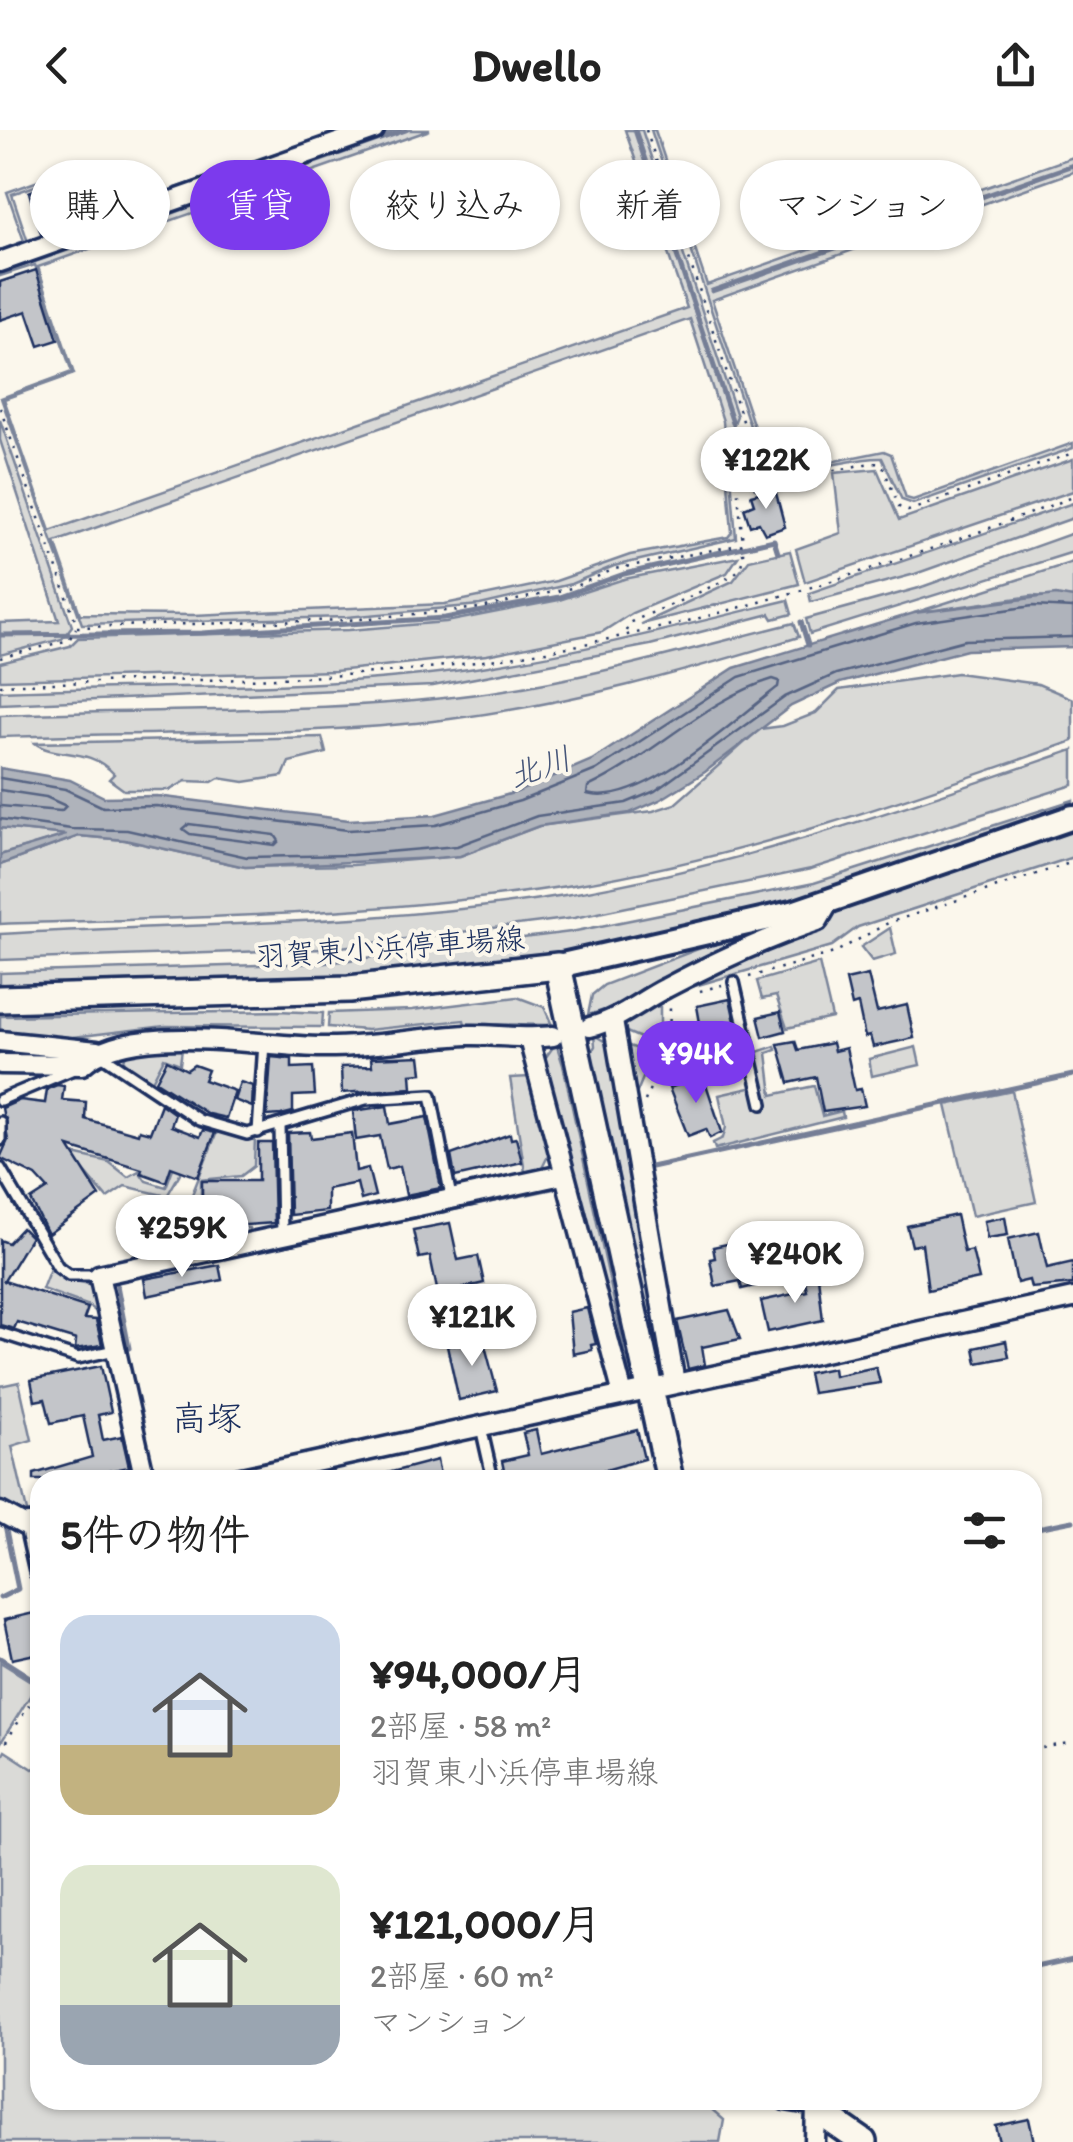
<!DOCTYPE html>
<html lang="ja">
<head>
<meta charset="utf-8">
<style>
  body { margin:0; font-family:Itim,"Klee One",sans-serif; background:#f6f6f6; color:#222; height:100vh; display:flex; flex-direction:column; font-size:38px; white-space:nowrap }
  * { box-sizing:border-box; margin:0 }
  p { font-size:32px; color:#767676 }
  .icon { flex:none; width:55px; height:55px; fill:none; stroke:currentColor; stroke-width:2; stroke-linecap:round; stroke-linejoin:round }
  .map { position:relative; flex:1; overflow:hidden }
  .drawer { position:absolute; left:30px; top:1340px; width:1012px; height:640px; display:flex; flex-direction:column; background:#fff; border-radius:30px; box-shadow:0 2px 8px #0004 }
  .drawer>* { flex:none }
  .banner { position:absolute; left:30px; top:30px; width:1015px; height:90px; display:flex; gap:20px }
  .price { position:absolute; translate:-50% -85px; padding:0 22px; border-radius:35px; background:#fff; color:#222; font-size:32px; line-height:65px; filter:drop-shadow(0 2px 5px #0008) }
  .price::after { content:''; position:absolute; left:50%; top:60px; width:30px; height:22px; margin-left:-15px; background:inherit; clip-path:polygon(0 0,100% 0,50% 100%) }
  .price.active { background:#7c3aed; color:#fff }
  ul { padding:0; list-style:none }
  li { display:flex; align-items:center; gap:30px; height:250px; padding:0 30px }
  li span { display:grid; place-items:center; flex:none; width:280px; height:200px; border-radius:30px; color:#555 }
  li>.icon { margin-inline-start:auto }
  span .icon { width:120px; height:120px; fill:#fffc; stroke-width:1 }
  li b { font-size:42px }
  h2 { display:flex; justify-content:space-between; align-items:center; height:120px; padding:0 30px; font-size:42px }
  .tag { padding:0 35px; border-radius:45px; background:#fff; box-shadow:0 2px 8px #0004; font-size:35px; line-height:90px }
  .tag.active { background:#7c3aed; color:#fff }
  header { display:flex; justify-content:space-between; align-items:center; height:130px; padding:0 30px; background:#fff; font-size:45px; font-weight:800 }
  .map>svg:first-child { display:block }
</style>
</head>
<body>
<header><svg class="icon" aria-label="back" viewBox="0 0 24 24"><path d="M15 5l-7 7 7 7"/></svg>Dwello<svg class="icon" aria-label="share" viewBox="0 0 24 24"><path d="M12 15V3M7 8l5-5 5 5M5 13v7h14v-7"/></svg></header>
<div class="map">
<svg width="1073" height="2012" viewBox="0 0 1073 2012">
  <rect width="100%" height="100%" fill="#fbf7ec"/>
  <filter id="ink" filterUnits="userSpaceOnUse"><feTurbulence type="fractalNoise" baseFrequency=".01" numOctaves="2"/><feDisplacementMap in="SourceGraphic" scale="20" xChannelSelector="R" yChannelSelector="G"/><feConvolveMatrix kernelMatrix="1 2 1 2 8 2 1 2 1" color-interpolation-filters="sRGB"/></filter>
  <g filter="url(#ink)">
    <g fill="#dadad7" stroke="#7a849a" stroke-width="2.5" fill-rule="evenodd">
      <polygon points="343,0 356,0 109,86 90,37 12,64 29,115 0,126 0,120 24,111 7,62 92,32 110,81"/>
      <path d="M 396,0 L 430,0 L 38,137 L 74,244 L 4,269 L 50,401 L 687,178 L 625,0 L 642,0 L 737,286 L 728,308 L 736,408 L 614,436 L 571,454 L 480,475 L 347,487 L 82,494 L 1,268 L 72,242 L 35,135 L 0,146 L 0,139 ZM 690,189 L 723,291 L 732,402 L 728,407 L 630,425 L 556,451 L 445,474 L 194,485 L 80,484 L 55,412 Z"/>
      <path d="M 651,0 L 655,0 L 707,155 L 1073,27 L 1073,42 L 712,170 L 757,306 L 768,319 L 786,330 L 820,334 L 884,321 L 891,324 L 906,368 L 913,370 L 1073,313 L 1073,318 L 913,374 L 902,370 L 882,328 C 832,327 780,365 751,299 Z"/>
      <polygon points="0,290 72,496 62,509 0,525 0,493 59,491 0,310"/>
      <polygon points="1073,329 1073,361 805,452 796,419 841,403 834,343 877,339 899,390"/>
      <polygon points="1073,373 1073,388 915,444 811,472 809,463"/>
      <polygon points="1073,403 1073,422 810,504 806,489 919,458"/>
      <polygon points="790,421 799,454 641,494 733,451 749,430"/>
      <polygon points="738,427 727,443 632,483 602,502 487,525 335,541 0,550 0,533 70,516 78,508 349,500 446,492 559,470 624,449"/>
      <polygon points="1073,432 1073,468 1032,466 914,483"/>
      <path d="M 788,470 L 792,484 L 773,489 L 770,484 L 650,515 L 433,556 L 0,574 L 0,561 C 151,555 304,561 454,541 C 566,526 678,497 788,470 Z"/>
      <path d="M 794,493 L 799,507 C 685,542 569,574 450,589 C 301,608 150,601 0,607 L 0,585 C 163,578 330,585 492,562 C 594,547 694,518 794,493 Z"/>
      <path d="M 957,543 L 1038,554 L 1073,569 L 1073,611 C 909,669 745,727 573,755 C 383,786 191,787 0,794 L 0,735 L 79,706 L 125,710 L 245,737 L 353,735 L 460,726 L 539,696 L 653,681 L 675,674 L 760,599 L 783,596 L 816,583 L 839,560 Z"/>
      <path d="M 322,607 L 326,623 L 289,632 L 283,646 L 244,652 L 219,648 L 212,652 L 186,651 L 170,660 L 124,660 L 109,649 L 114,644 C 88,615 54,629 35,613 Z"/>
      <path d="M 1073,620 L 1073,655 L 811,739 L 574,788 L 325,819 L 0,830 L 0,804 C 188,793 379,796 565,765 C 740,736 906,677 1073,620 Z"/>
      <path d="M 1073,670 L 1073,681 C 904,736 737,794 561,824 C 376,855 187,853 0,859 L 0,843 L 326,833 L 571,802 L 814,753 Z"/>
      <polygon points="1073,695 1073,727 858,797 832,816 674,862 787,808 824,798 839,777"/>
      <polygon points="0,698 68,705 0,725"/>
      <polygon points="781,795 605,880 588,885 592,865 604,855 719,811"/>
      <polygon points="890,798 896,824 872,831 861,817"/>
      <polygon points="819,833 832,888 787,898 776,866 762,869 757,851"/>
      <polygon points="517,867 544,877 552,895 465,894 464,890 367,900 328,897 329,883 412,880"/>
      <polygon points="652,875 660,877 660,911 655,914 624,901 623,896"/>
      <polygon points="278,881 323,883 322,897 165,896 74,907 73,914 0,904 0,886"/>
      <polygon points="594,905 609,914 661,1235 653,1237 588,928 595,916"/>
      <polygon points="556,913 563,935 630,1246 543,931"/>
      <polygon points="626,915 653,924 635,967"/>
      <polygon points="775,916 776,920 767,923 772,965 814,956 822,986 842,981 843,987 715,1019 713,1013 723,1008 726,997 719,965 754,957 758,976 765,975 754,923"/>
      <polygon points="916,917 920,935 872,946 869,929"/>
      <polygon points="164,919 182,919 180,934 164,928 152,951 123,934 126,924"/>
      <polygon points="531,947 549,1024 542,1038 525,1042 510,948"/>
      <polygon points="1012,961 1036,1072 972,1086 946,975"/>
      <polygon points="217,1002 255,1007 254,1036 241,1046 201,1050 201,1077 229,1080 230,1098 249,1098 250,1106 199,1116 189,1072"/>
      <polygon points="69,1023 109,1032 128,1047 139,1041 146,1051 166,1057 175,1033 187,1031 167,1066 125,1056 107,1068"/>
      <polygon points="51,1136 66,1149 94,1155 101,1185 87,1175 42,1159"/>
      <polygon points="19,1252 32,1310 12,1316 28,1386 0,1372 0,1256"/>
      <polygon points="0,1532 37,1555 0,1614"/>
      <polygon points="5,1621 33,1639 40,1635 40,1970 701,1970 724,1990 720,2012 0,2012 0,1630"/>
    </g>
    <polygon fill="#afb3bb" stroke="#747e96" stroke-width="2.5" points="1056,465 1073,468 1073,517 967,520 840,553 791,576 705,642 660,670 630,683 539,696 460,726 436,728 245,737 125,710 79,706 0,735 0,725 66,705 0,698 0,638 70,650 104,667 157,666 349,690 435,685 517,662 592,630 734,538 914,483"/>
    <g fill="none" stroke-linecap="round" stroke-linejoin="round">
      <g stroke="#566483" stroke-width="2.5">
        <path d="M 773,549 L 779,551 L 778,557 C 735,589 642,679 587,664 L 588,657 C 652,627 706,569 773,549 Z"/>
        <polyline points="0,648 65,659 103,677 156,676 348,700 436,695 520,671 596,640 739,547 916,493 1033,476 1073,478"/>
        <polyline points="0,660 46,667 66,676 61,681 0,676"/>
        <polyline points="0,689 71,699 127,700 247,727 352,725 457,716 537,686 626,673 655,661 785,567 836,544 965,510 1073,507"/>
        <polygon points="189,694 275,705 279,711 275,715 190,704 183,699"/>
      </g>
      <g stroke="#747e96" stroke-width="5">
        <polyline points="635,0 733,293"/>
        <polyline points="0,143 406,0"/>
        <polyline points="712,161 1073,35"/>
        <polyline points="743,316 756,358"/>
        <polyline points="801,492 808,515"/>
        <polyline points="0,505 202,503 445,488 559,467 624,444 774,410 778,423"/>
        <polyline points="651,1037 1073,945"/>
        <polyline points="220,1128 557,1057"/>
        <polyline points="116,1150 129,1218"/>
        <polyline points="1032,1399 1073,1391"/>
        <polyline points="0,1468 18,1459 5,1395"/>
        <polyline points="0,1528 36,1551"/>
        <polyline points="1032,1838 1073,1829"/>
      </g>
    </g>
    <g fill="#c3c5c9" stroke="#1b2f5e" stroke-width="2.5">
      <polygon points="94,50 104,79 41,104 29,62 43,56 47,64"/>
      <polygon points="36,140 58,210 39,216 27,181 0,190 0,152"/>
      <polygon points="775,359 785,397 765,404 759,393 750,396 744,378 754,374 751,365"/>
      <polygon points="868,845 877,882 907,875 914,908 873,917 870,906 865,907 858,874 852,876 846,850"/>
      <polygon points="730,869 736,896 726,898 727,905 703,910 697,876"/>
      <polygon points="780,882 785,901 763,907 758,887"/>
      <polygon points="795,911 798,920 832,913 834,921 846,918 855,960 861,959 865,976 823,982 816,947 789,953 778,914"/>
      <polygon points="420,926 422,943 411,944 412,958 342,963 341,937 372,936 371,928"/>
      <polygon points="271,927 292,929 292,938 313,937 315,965 293,966 293,982 281,985 267,986"/>
      <polygon points="167,930 187,940 194,935 208,940 204,950 235,961 226,988 208,984 156,951"/>
      <polygon points="703,945 722,1002 710,1008 706,999 688,1006 669,958 678,955 676,951"/>
      <polygon points="240,952 253,956 252,977 234,970"/>
      <polygon points="57,955 64,956 62,970 86,972 85,989 138,1004 139,1000 150,1003 161,974 175,984 171,996 200,1007 203,1000 215,1003 198,1047 171,1037 166,1052 141,1043 142,1039 69,1017 100,1066 48,1104 31,1070 48,1059 36,1046 0,1028 8,1010 2,978 20,970 45,973 47,959"/>
      <polygon points="387,976 390,994 427,987 441,1058 406,1065 400,1036 387,1039 380,1006 356,1010 353,981"/>
      <polygon points="310,1002 311,1008 352,1003 356,1041 368,1038 375,1066 361,1070 357,1053 327,1059 327,1081 290,1085 288,1003"/>
      <polygon points="510,1004 511,1009 516,1008 522,1032 455,1047 451,1025"/>
      <polygon points="258,1013 272,1013 274,1093 232,1096 232,1077 202,1077 202,1051 258,1051"/>
      <polygon points="189,1080 196,1111 171,1117 163,1086"/>
      <polygon points="956,1085 964,1122 972,1120 979,1149 928,1160 922,1114 912,1116 907,1096"/>
      <polygon points="1005,1087 1008,1105 987,1108 984,1091"/>
      <polygon points="450,1093 458,1130 478,1126 484,1153 438,1164 430,1126 419,1128 413,1100"/>
      <polygon points="22,1098 31,1107 4,1151 88,1178 84,1189 96,1190 102,1215 75,1219 76,1210 17,1192 14,1199 0,1195 0,1110 8,1113"/>
      <polygon points="1039,1102 1047,1138 1073,1132 1073,1154 1031,1158 1029,1150 1017,1153 1008,1109"/>
      <polygon points="727,1114 731,1132 757,1126 763,1154 742,1159 740,1151 715,1156 710,1129 715,1128 713,1117"/>
      <polygon points="219,1135 222,1150 147,1166 144,1149"/>
      <polygon points="817,1138 823,1190 768,1202 761,1171 807,1161 803,1141"/>
      <polygon points="587,1178 596,1214 591,1215 592,1220 573,1224 569,1182"/>
      <polygon points="729,1180 740,1209 702,1217 705,1235 688,1239 677,1191"/>
      <polygon points="483,1208 497,1261 459,1270 447,1216"/>
      <polygon points="1006,1211 1009,1227 977,1233 974,1218"/>
      <polygon points="101,1236 111,1282 98,1285 103,1310 122,1306 129,1337 90,1345 92,1350 34,1350 34,1344 92,1327 83,1286 51,1293 45,1269 35,1271 31,1250"/>
      <polygon points="876,1237 880,1253 812,1263 808,1243 833,1238 834,1246"/>
      <polygon points="536,1300 541,1324 637,1300 644,1329 571,1350 506,1350 502,1331 528,1325 523,1303"/>
      <polygon points="437,1330 441,1350 384,1350 384,1344"/>
      <polygon points="38,1482 40,1523 12,1529 4,1490"/>
      <polygon points="1029,1989 1034,2012 1000,2012 996,1996"/>
    </g>
    <g fill="none" stroke-linecap="round" stroke-linejoin="round">
      <defs>
        <g id="service">
          <polyline points="734,852 762,974"/>
          <polyline points="100,924 199,990 247,1004 366,969 431,965 451,1067"/>
          <polyline points="0,970 71,940"/>
          <polyline points="0,992 0,1010"/>
          <polyline points="280,996 282,1105"/>
          <polyline points="258,1002 264,913"/>
          <polyline points="0,1038 58,1137 69,1145 99,1145"/>
          <polyline points="0,1203 78,1228 115,1220"/>
          <polyline points="481,1297 493,1350"/>
        </g>
        <g id="minor">
          <polyline points="0,132 374,0"/>
          <polyline points="613,891 675,1253"/>
          <path d="M 590,897 C 619,890 640,871 666,858 C 715,832 766,808 818,791 L 829,772"/>
          <polyline points="529,909 623,1265"/>
          <polyline points="0,911 97,921"/>
          <path d="M 0,934 L 82,935 C 130,890 259,917 322,917 C 371,918 420,907 468,905 C 497,904 524,910 553,906"/>
          <polyline points="145,1350 99,1145 562,1045"/>
          <polyline points="232,1350 1073,1168"/>
          <polyline points="0,1382 24,1395 36,1393"/>
          <polyline points="29,1394 40,1443"/>
          <polyline points="785,1970 816,1975 815,2012"/>
        </g>
        <polyline id="tertiary" points="558,836 796,782 1073,687"/>
        <g id="secondary">
          <polyline points="0,869 349,859 558,836 670,1350"/>
          <polyline points="813,1970 827,1987 863,2012"/>
        </g>
      </defs>
      <use href="#service" stroke="#1b2f5e" stroke-width="16"/>
      <use href="#minor" stroke="#1b2f5e" stroke-width="25"/>
      <use href="#tertiary" stroke="#1b2f5e" stroke-width="30"/>
      <use href="#secondary" stroke="#1b2f5e" stroke-width="32"/>
      <g stroke="#1b2f5e" stroke-width="2.5" stroke-dasharray="2.5 8" stroke-linecap="butt">
        <path d="M 646,0 L 746,300 C 764,340 802,345 842,339 C 855,337 868,331 882,334 L 899,377 L 908,381 L 1073,323"/>
        <polyline points="0,278 77,495"/>
        <polyline points="77,497 348,490 481,478 571,458 615,439 743,414 733,313 746,300"/>
        <path d="M 626,501 L 629,493 C 649,483 731,452 739,439 C 744,431 743,422 743,414"/>
        <polyline points="0,528 69,510 76,498"/>
        <path d="M 0,555 C 151,548 303,554 453,535 C 664,509 875,443 1073,367"/>
        <polyline points="749,847 834,823 888,793 1073,732"/>
        <polyline points="700,861 722,855"/>
        <polyline points="645,971 669,909 670,878"/>
        <polyline points="1032,1620 1073,1612"/>
        <polyline points="0,1621 40,1558"/>
      </g>
      <use href="#service" stroke="#fbf7ec" stroke-width="9"/>
      <use href="#minor" stroke="#fbf7ec" stroke-width="18"/>
      <use href="#tertiary" stroke="#fbf7ec" stroke-width="22"/>
      <use href="#secondary" stroke="#fbf7ec" stroke-width="25"/>
    </g>
  </g>
  <g text-anchor="middle" dominant-baseline="central" stroke-width="8" stroke-linejoin="round" paint-order="stroke">
    <g font-size="30" fill="#1b2f5e" stroke="#fbf7ec">
      <text transform="translate(390 817) rotate(-4)">羽賀東小浜停車場線</text>
    </g>
    <g font-size="32" font-style="italic" fill="#47577a" stroke="#fbf7ec">
      <text transform="translate(540 637) rotate(-19)">北川</text>
    </g>
    <g font-size="35" fill="#1b2f5e" stroke="#fbf7ec">
      <text x="207" y="1288">高塚</text>
    </g>
  </g>
</svg>
<b class="price" style="left:766px;top:382px">¥122K</b>
<b class="price active" style="left:696px;top:976px">¥94K</b>
<b class="price" style="left:182px;top:1150px">¥259K</b>
<b class="price" style="left:795px;top:1176px">¥240K</b>
<b class="price" style="left:472px;top:1239px">¥121K</b>
<div class="banner">
<a class="tag">購入</a>
<a class="tag active">賃貸</a>
<a class="tag">絞り込み</a>
<a class="tag">新着</a>
<a class="tag">マンション</a>
</div>
<section class="drawer">
<h2>5件の物件<svg class="icon" aria-label="filters" viewBox="0 0 24 24"><path d="M4 7h16M4 17h16"/><circle cx="9" cy="7" r="2"/><circle cx="15" cy="17" r="2"/></svg></h2>
<ul>
<li><span style="background:linear-gradient(#c9d6e8 65%,#c2b280 0)"><svg class="icon" aria-label="home" viewBox="0 0 24 24"><path d="M3 11l9-7 9 7M6 9v11h12V9"/></svg></span><div><b>¥94,000/月</b><p>2部屋 · 58 m²</p><p>羽賀東小浜停車場線</p></div></li>
<li><span style="background:linear-gradient(#dfe7d0 70%,#9aa5b1 0)"><svg class="icon" aria-label="home" viewBox="0 0 24 24"><path d="M3 11l9-7 9 7M6 9v11h12V9"/></svg></span><div><b>¥121,000/月</b><p>2部屋 · 60 m²</p><p>マンション</p></div></li>
</ul>
</section>
</div>
</body>
</html>
